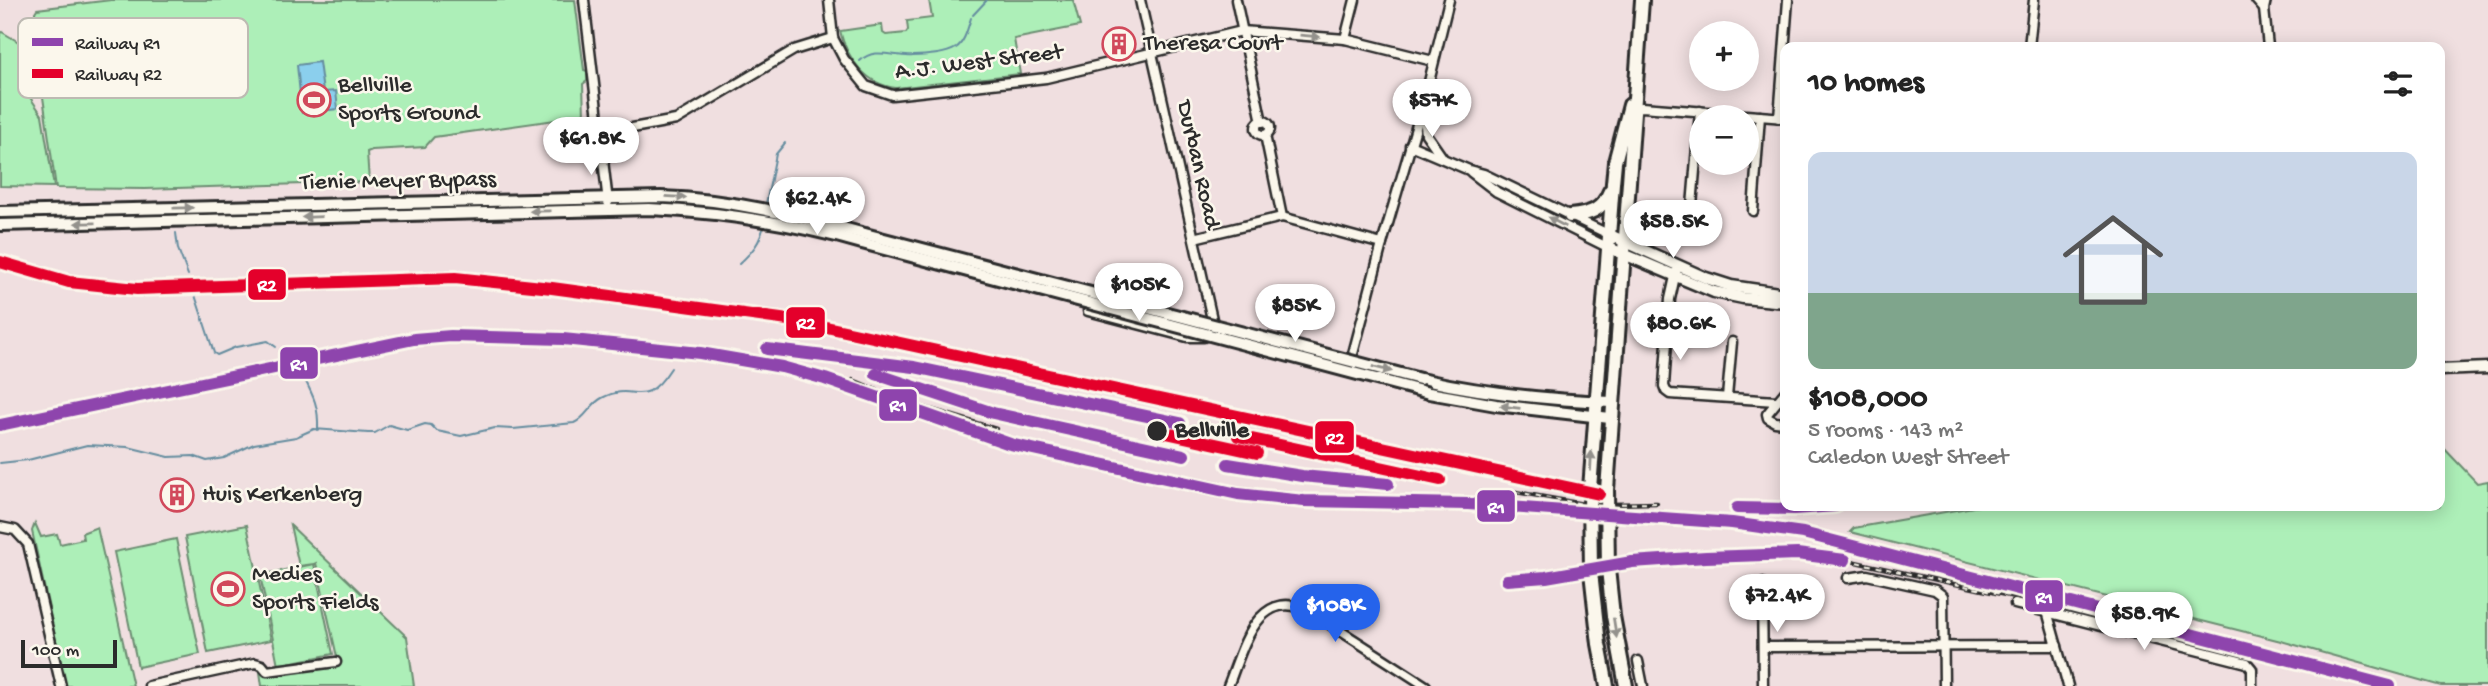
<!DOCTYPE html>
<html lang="en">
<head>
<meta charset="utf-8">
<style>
  body { margin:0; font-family:"Gochi Hand",sans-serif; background:#f2f2f2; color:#222; height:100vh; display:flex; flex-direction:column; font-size:26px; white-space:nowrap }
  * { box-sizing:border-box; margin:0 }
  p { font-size:23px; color:#767676 }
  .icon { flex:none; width:38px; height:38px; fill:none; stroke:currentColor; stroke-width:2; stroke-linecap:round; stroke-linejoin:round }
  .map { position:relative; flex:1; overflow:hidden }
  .drawer { position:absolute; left:1780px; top:42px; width:665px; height:469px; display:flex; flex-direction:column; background:#fff; border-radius:14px; box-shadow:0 4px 18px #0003 }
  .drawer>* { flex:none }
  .controls { position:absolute; left:1689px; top:21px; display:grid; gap:14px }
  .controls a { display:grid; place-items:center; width:70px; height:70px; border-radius:50%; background:#fff; box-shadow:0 4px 18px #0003; font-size:35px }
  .scale { position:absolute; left:21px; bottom:18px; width:96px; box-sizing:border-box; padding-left:7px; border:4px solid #2b2b2b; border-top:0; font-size:19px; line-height:24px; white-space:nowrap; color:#2b2b2b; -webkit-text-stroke:5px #fbf7ec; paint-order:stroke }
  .price { position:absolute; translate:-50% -60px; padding:0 16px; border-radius:24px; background:#fff; color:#222; font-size:23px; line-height:46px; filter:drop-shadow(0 2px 4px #0008) }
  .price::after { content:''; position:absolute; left:50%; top:42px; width:21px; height:16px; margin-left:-10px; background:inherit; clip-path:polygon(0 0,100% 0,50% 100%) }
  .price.on { background:#2563eb; color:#fff }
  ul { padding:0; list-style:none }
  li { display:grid; align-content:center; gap:14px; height:371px; padding:0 28px }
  li span { display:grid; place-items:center; height:217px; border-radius:14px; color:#555 }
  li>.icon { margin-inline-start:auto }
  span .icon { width:126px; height:126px; fill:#fffc; stroke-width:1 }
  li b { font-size:30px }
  h2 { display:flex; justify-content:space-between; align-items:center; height:84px; padding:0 28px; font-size:30px }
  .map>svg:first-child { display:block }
</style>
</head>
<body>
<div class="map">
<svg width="2488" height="686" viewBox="0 0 2488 686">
  <rect width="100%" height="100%" fill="#f0dfe0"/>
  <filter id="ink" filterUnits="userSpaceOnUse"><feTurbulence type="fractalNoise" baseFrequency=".0143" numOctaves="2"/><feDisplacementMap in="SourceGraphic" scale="14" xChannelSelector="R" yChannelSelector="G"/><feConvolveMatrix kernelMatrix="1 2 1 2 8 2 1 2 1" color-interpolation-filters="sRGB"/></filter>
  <g filter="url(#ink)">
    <g fill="#adefb8" stroke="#6c8d72" stroke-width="2">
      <polygon points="111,0 575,0 584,70 587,71 587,81 583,84 584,116 434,137 425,147 372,150 367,152 369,182 145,189 56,188 37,55 35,12 37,9"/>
      <path d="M 929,0 L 1073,0 L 1080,26 L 1014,39 L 1020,74 L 896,88 C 867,85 847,59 840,31 L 882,25 L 883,33 L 886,35 L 906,33 L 908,30 L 907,21 L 932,18 Z"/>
      <polygon points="2,32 22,44 27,93 42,115 54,187 0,186 0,33"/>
      <polygon points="2440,444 2477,483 2488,481 2488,686 2441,686 2281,641 1850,532 1854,528 1979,506 2440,506"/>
      <polygon points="35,523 41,537 57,534 60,544 83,539 82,533 97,527 133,686 66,686 32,531"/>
      <polygon points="247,525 271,640 208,653 185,537"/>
      <polygon points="290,525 407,637 414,686 262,686 260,672 337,657 316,563 314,564 333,654 278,665 260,575 314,564 299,566"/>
      <polygon points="176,539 200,654 138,667 114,552"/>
    </g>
    <polygon fill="#8bcfed" stroke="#658d9f" stroke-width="2" points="319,62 323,92 336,91 338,109 302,113 297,65"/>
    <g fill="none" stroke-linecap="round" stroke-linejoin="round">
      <g stroke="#658d9f" stroke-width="2">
        <polyline points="973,15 987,0"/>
        <path d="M 860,61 C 875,46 895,58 913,56 C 925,56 947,54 956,48 C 965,42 968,27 971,18"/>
        <polyline points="766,204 776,154 785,143"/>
        <polyline points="176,233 178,249 188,275"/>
        <path d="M 739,264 C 752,252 761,242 764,224"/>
        <polyline points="195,295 214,353 217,355 236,347 268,341 276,347"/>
        <path d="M 303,376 C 314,397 319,407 318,430"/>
        <path d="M 0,463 L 28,460 L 87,445 L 128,447 L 169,457 L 193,456 L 207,461 L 224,458 L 254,444 L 296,437 L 314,429 L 368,433 L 375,433 L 389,425 L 407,430 L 425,424 L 431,425 L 437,431 L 461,436 L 495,428 L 513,429 L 574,423 C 587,417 589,405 602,398 C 636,380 642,413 671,368"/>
      </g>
      <defs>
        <g id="minor">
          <polyline points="584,0 608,202"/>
          <polyline points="829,0 833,38 844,59 866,86 892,95 1046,78 1242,31 1345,39 1433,61"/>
          <polyline points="1140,0 1214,328"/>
          <polyline points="1236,0 1262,122"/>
          <polyline points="2256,0 2264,9"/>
          <polyline points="2266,0 2264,9 2268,47"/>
          <polyline points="1345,39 1355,0"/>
          <polyline points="2029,47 2034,0"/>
          <polyline points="1631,108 1642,107 1785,118"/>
          <polyline points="1423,109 1426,134 1442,157"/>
          <polyline points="1779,118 1788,0"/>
          <circle cx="1263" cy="128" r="7"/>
          <polyline points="600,134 676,120 794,50 833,38"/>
          <polyline points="1265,135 1282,217"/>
          <polyline points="1410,145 1469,170 1484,174 1608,234"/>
          <polyline points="604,161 622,131"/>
          <polyline points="1471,172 1497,192 1607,247"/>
          <polyline points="1692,206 1700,111"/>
          <polyline points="1753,211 1760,116"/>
          <polyline points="1194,238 1282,217 1382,244"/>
          <polyline points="1676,272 1670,299 1664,386 1666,391 1670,394 1776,401"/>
          <polyline points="1090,298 1088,311 1187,337 1204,337"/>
          <polyline points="1350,365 1382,244 1427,90 1449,0"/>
          <polyline points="1785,392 1767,414 1768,418 1775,422 1785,423"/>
          <polyline points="1727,397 1732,342"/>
          <polyline points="0,527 15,530 28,544 61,686"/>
          <polyline points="1848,578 1867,575 1935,590 1943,596 1944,686"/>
          <polyline points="1762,583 1763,686"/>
          <polyline points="2015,604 2247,663 2252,669 2252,686"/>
          <polyline points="2047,611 2068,686"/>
          <polyline points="1763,647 2057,646"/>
          <polyline points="1638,661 1643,686"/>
          <polyline points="149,686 255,663 262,665 267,671 336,662"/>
          <path d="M 1228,686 C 1243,649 1257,584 1311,612 L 1426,686"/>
        </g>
        <g id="tertiary">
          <polyline points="1608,234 1706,278 1731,286 1785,294"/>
          <polyline points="1607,247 1714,292 1743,298 1785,302"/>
          <polyline points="2440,370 2488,368"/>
        </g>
        <g id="secondary">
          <path d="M 0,212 L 661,197 C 732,199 797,216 865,234"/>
          <path d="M 0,225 L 649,209 C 722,212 792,223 862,243"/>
          <path d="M 1420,379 C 1483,393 1547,400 1612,402"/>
          <polyline points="1429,393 1496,405 1610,418"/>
        </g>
        <g id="primary">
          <path d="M 1570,216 C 1590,214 1602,211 1610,191"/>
          <polyline points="1590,489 1613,183 1615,162 1630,105"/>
          <polyline points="1607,490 1642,0"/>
          <polyline points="1608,569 1613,616 1626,686"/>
          <polyline points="1591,572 1599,644 1607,686"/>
        </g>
      </defs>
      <use href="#minor" stroke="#2b2b2b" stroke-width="13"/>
      <use href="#tertiary" stroke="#2b2b2b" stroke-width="15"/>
      <use href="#secondary" stroke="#2b2b2b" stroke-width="16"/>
      <use href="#primary" stroke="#2b2b2b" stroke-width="18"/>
      <use href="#minor" stroke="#fbf7ec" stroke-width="8"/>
      <use href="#tertiary" stroke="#fbf7ec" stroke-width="10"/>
      <use href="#secondary" stroke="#fbf7ec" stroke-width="10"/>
      <use href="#primary" stroke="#fbf7ec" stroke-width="12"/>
      <defs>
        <g id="rail">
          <polyline points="214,379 387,343 437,337 563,339 715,355"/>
          <polyline points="853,380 904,401 996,429"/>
          <polyline points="1516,492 1623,511"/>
          <polyline points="1611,504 1657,503"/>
          <polyline points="1489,505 1540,505"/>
          <polyline points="1628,563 1770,554 1833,557 2118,620 2369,686"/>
          <polyline points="1507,580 1546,577 1598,568"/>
        </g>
      </defs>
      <use href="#rail" stroke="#2b2b2b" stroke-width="4.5"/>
      <use href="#rail" stroke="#fbf7ec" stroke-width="2" stroke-dasharray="5" stroke-linecap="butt"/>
      <defs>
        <g id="secondary-bridge">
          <polyline points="865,234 1420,379"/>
          <polyline points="862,243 1429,393"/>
        </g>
        <g id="primary-bridge">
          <polyline points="1590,489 1591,572"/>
          <polyline points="1607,490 1608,569"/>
        </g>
      </defs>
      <use href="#secondary-bridge" stroke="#2b2b2b" stroke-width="16" stroke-linecap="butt"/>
      <use href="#primary-bridge" stroke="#2b2b2b" stroke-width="18" stroke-linecap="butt"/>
      <use href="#secondary-bridge" stroke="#fbf7ec" stroke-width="10"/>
      <use href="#primary-bridge" stroke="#fbf7ec" stroke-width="12"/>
      <defs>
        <g id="rail-1">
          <polyline points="767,349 914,367 1180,423"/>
          <polyline points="876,374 993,413 1184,455"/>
          <polyline points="0,425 414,339 451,336 563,339 700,353 782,367 825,379 1010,444 1238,494 1304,501 1468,504 1732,523 1803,533 2390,686"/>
          <polyline points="1228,464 1302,476 1388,484"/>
          <polyline points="1737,508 1794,509 1835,506"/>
          <polyline points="1507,580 1546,577 1632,562 1706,557 1797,554 1845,560"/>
        </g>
        <g id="rail-2">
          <polyline points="0,262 69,282 137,289 455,278 552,288 803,322 1599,494"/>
          <polyline points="1157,431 1257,453"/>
          <polyline points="1238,436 1440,480"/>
        </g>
      </defs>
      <use href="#rail-1" stroke="#fbf7ec" stroke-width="18"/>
      <use href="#rail-2" stroke="#fbf7ec" stroke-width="18"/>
      <use href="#rail-1" stroke="#8e44ad" stroke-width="12"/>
      <use href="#rail-2" stroke="#e4002b" stroke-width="12"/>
    </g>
    <defs><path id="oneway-solid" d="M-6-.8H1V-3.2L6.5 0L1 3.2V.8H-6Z" transform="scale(1.75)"/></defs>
    <g fill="#93918c">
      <use href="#oneway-solid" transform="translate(1310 36) rotate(5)"/>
      <use href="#oneway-solid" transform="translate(676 197) rotate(3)"/>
      <use href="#oneway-solid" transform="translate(183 208) rotate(-1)"/>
      <use href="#oneway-solid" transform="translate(540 211) rotate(179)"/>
      <use href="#oneway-solid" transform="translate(312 217) rotate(178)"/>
      <use href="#oneway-solid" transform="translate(1557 222) rotate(-152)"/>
      <use href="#oneway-solid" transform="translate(85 223) rotate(179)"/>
      <use href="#oneway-solid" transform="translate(1382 369) rotate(14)"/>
      <use href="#oneway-solid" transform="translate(1510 407) rotate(-173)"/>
      <use href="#oneway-solid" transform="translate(1591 461) rotate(-87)"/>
      <use href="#oneway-solid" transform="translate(1615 628) rotate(81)"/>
    </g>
  </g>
  <defs>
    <symbol id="building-ring" viewBox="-11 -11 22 22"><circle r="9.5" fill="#fbf7ec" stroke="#d1495b" stroke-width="1.5"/><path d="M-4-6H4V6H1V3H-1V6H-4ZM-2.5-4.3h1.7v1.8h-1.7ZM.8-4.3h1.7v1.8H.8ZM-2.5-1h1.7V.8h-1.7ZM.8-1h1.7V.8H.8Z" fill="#d1495b"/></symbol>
    <symbol id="stadium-ring" viewBox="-11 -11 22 22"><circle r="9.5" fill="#fbf7ec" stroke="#d1495b" stroke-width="1.5"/><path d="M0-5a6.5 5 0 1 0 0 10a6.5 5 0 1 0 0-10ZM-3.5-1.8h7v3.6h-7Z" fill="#d1495b"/></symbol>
  </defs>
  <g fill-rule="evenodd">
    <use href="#building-ring" x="1100" y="25" width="38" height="38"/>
    <use href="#stadium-ring" x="295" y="81" width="38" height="38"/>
    <use href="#building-ring" x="158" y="476" width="38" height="38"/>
    <use href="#stadium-ring" x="209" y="570" width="38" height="38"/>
  </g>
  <circle fill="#2b2b2b" stroke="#fbf7ec" stroke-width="2.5" cx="1157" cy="431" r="11"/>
  <g text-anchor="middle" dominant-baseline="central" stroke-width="5" stroke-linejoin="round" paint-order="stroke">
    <g font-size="24" fill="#2b2b2b" stroke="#fbf7ec" text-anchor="start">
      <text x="1144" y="44">Theresa Court</text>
      <text x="338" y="86">Bellville<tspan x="338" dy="28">Sports Ground</tspan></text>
      <text x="202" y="495">Huis Kerkenberg</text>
      <text x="252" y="575">Medies<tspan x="252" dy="28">Sports Fields</tspan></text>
    </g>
    <g font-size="24" fill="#2b2b2b" stroke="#fbf7ec">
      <text transform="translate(979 63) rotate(-7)">A.J. West Street</text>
      <text transform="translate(1197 165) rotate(77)">Durban Road</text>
      <text transform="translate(398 182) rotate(-1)">Tienie Meyer Bypass</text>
    </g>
    <g font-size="24" font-weight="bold" fill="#2b2b2b" stroke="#fbf7ec" text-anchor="start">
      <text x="1175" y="431">Bellville</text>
    </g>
  </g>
  <rect x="18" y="18" width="230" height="80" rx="10" fill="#fbf7ec" stroke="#bdbab2" stroke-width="2"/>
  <rect x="32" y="38" width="31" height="8" fill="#8e44ad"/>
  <rect x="32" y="69" width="31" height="9" fill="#e4002b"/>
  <g font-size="19" fill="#2b2b2b">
    <text x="75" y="49">Railway R1</text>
    <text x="75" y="80">Railway R2</text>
  </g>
  <g stroke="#fbf7ec" stroke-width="2.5">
    <rect x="247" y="268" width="40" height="33" rx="7" fill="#e4002b"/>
    <rect x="785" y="306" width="41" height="33" rx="7" fill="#e4002b"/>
    <rect x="279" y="346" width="40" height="34" rx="7" fill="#8e44ad"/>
    <rect x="878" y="388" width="40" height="34" rx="7" fill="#8e44ad"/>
    <rect x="1314" y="420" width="41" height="34" rx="7" fill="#e4002b"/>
    <rect x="1476" y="489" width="40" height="34" rx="7" fill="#8e44ad"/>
    <rect x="2024" y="579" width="40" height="34" rx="7" fill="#8e44ad"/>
  </g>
  <g font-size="19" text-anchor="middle" font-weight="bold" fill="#fff">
    <text x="267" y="291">R2</text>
    <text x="806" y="329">R2</text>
    <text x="299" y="370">R1</text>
    <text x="898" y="411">R1</text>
    <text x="1335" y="444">R2</text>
    <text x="1496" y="513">R1</text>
    <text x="2044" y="603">R1</text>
  </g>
</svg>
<div class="controls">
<a>+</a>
<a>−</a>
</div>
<div class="scale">100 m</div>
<b class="price" style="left:1432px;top:139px">$57K</b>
<b class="price" style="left:591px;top:177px">$61.8K</b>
<b class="price" style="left:817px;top:237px">$62.4K</b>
<b class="price" style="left:1673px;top:260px">$58.5K</b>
<b class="price" style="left:1139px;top:323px">$105K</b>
<b class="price" style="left:1295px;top:344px">$85K</b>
<b class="price" style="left:1680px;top:362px">$80.6K</b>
<b class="price" style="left:1777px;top:634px">$72.4K</b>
<b class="price on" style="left:1335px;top:644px">$108K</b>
<b class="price" style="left:2144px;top:652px">$58.9K</b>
<section class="drawer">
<h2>10 homes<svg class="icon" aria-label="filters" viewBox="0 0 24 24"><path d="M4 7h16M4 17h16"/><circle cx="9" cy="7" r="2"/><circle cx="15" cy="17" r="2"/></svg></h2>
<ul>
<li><span style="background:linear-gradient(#c9d6e8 65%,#7fa58c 0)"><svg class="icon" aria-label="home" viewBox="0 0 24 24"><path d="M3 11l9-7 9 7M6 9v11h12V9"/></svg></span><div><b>$108,000</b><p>5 rooms · 143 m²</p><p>Caledon West Street</p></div></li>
</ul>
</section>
</div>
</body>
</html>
